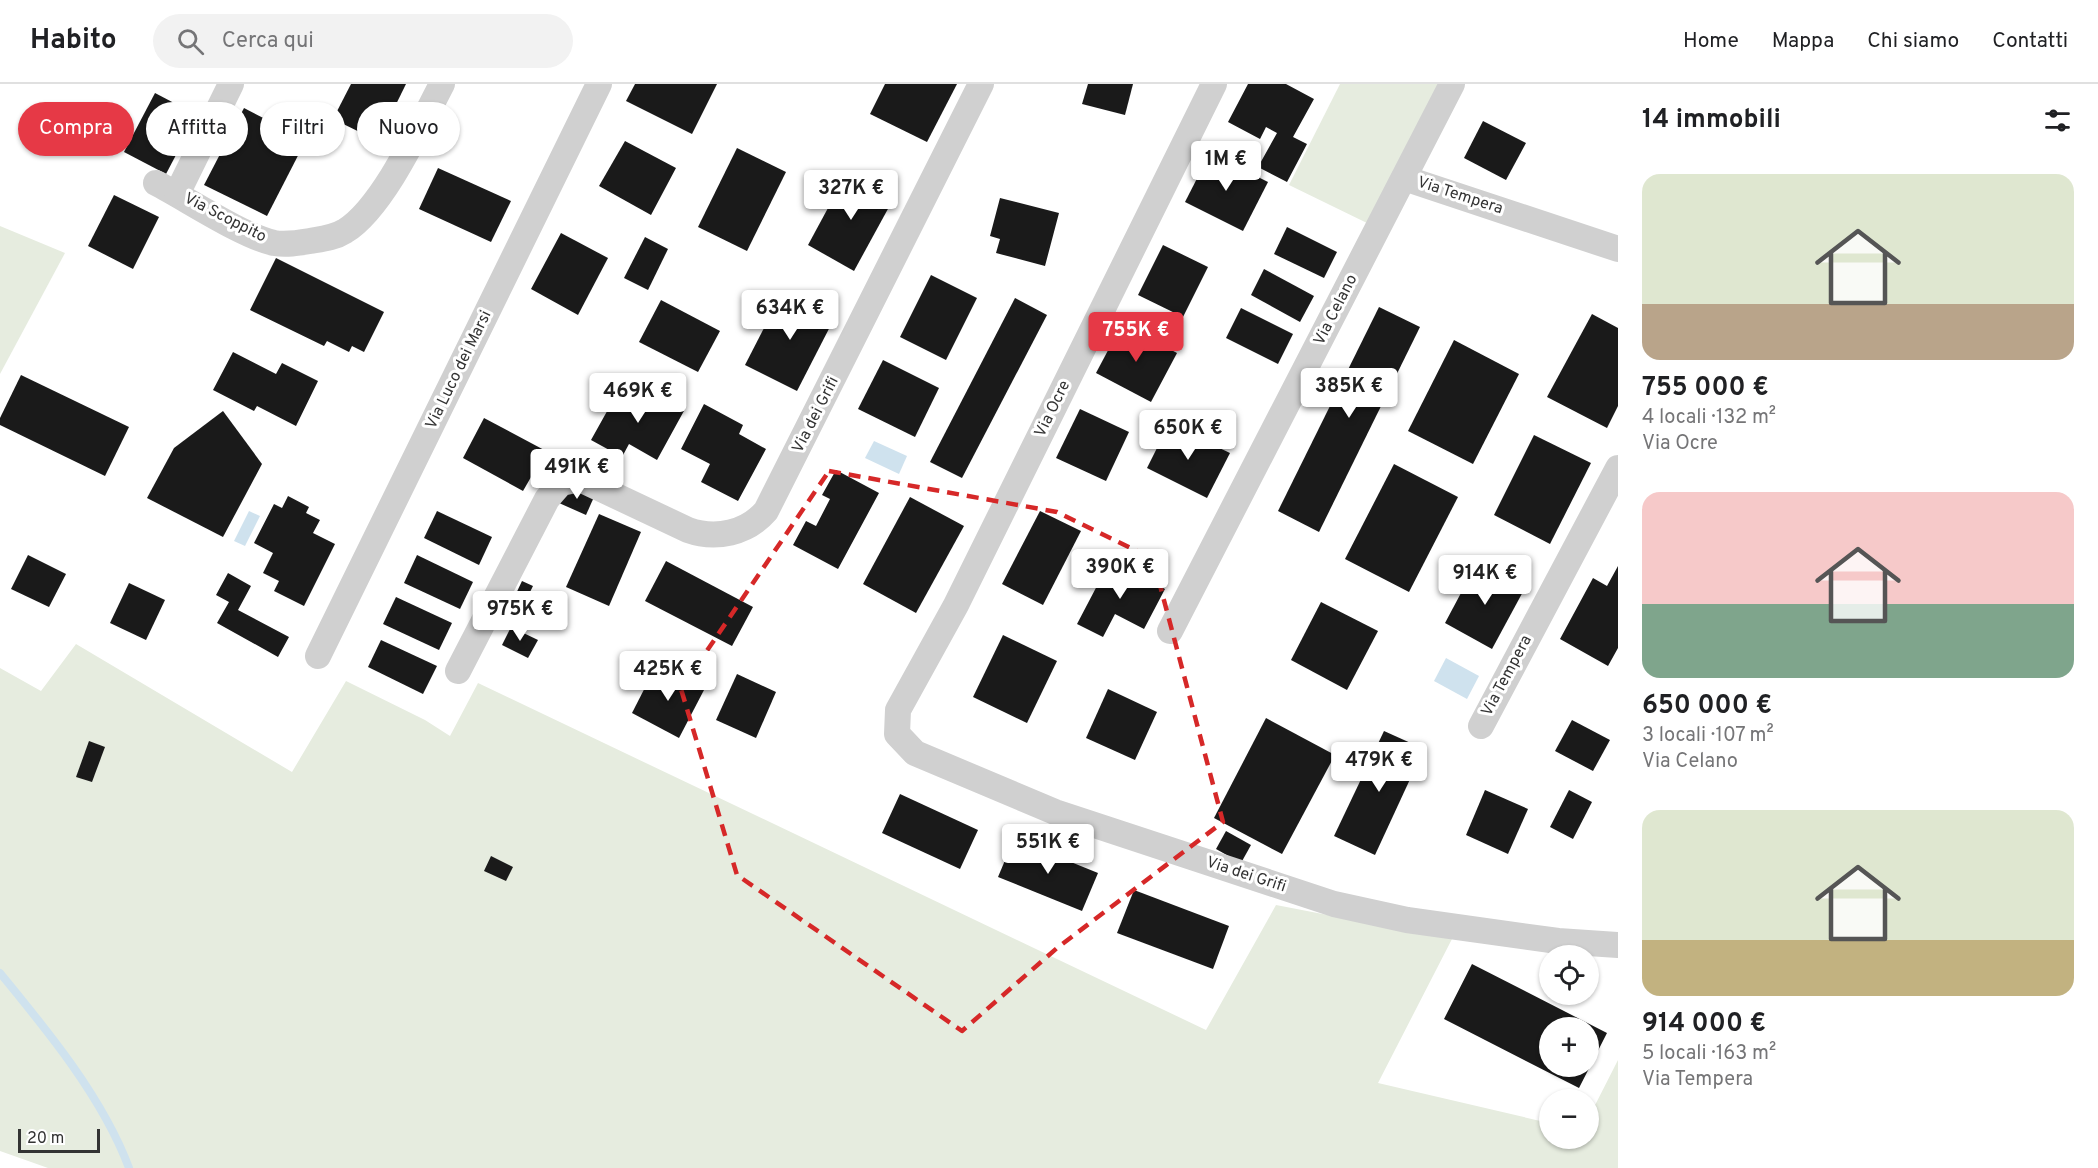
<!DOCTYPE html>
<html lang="it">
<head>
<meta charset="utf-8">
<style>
  body { margin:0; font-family:Overpass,sans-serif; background:#f2f2f2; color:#202124; height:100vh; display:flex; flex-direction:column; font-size:22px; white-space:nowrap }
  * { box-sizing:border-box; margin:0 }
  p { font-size:20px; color:#757577 }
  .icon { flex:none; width:33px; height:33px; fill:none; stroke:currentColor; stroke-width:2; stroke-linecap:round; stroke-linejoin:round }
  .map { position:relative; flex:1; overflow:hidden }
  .details { display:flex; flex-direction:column; background:#fff; width:480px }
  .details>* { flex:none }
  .guide { position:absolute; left:18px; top:18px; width:570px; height:54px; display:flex; gap:12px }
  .controls { position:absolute; left:1539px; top:861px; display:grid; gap:12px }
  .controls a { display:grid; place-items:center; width:60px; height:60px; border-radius:50%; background:#fff; box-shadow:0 2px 4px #0004; font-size:30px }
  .scale { position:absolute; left:18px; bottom:15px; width:82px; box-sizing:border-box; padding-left:6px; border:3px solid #333; border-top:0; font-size:16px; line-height:21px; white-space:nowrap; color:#333; -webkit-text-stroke:4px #fff; paint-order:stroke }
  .price { position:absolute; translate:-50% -51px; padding:0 14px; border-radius:6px; background:#fff; color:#222; font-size:20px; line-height:39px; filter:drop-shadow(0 2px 3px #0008) }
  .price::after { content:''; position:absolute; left:50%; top:36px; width:18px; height:14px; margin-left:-9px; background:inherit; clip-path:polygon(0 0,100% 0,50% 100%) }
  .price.current { background:#e63946; color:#fff }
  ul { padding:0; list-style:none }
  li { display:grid; align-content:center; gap:12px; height:318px; padding:0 24px }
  li span { display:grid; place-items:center; height:186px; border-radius:18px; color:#555 }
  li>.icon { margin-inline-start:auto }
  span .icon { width:108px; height:108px; fill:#fffc; stroke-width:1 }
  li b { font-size:26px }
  h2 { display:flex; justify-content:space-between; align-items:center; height:72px; padding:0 24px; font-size:26px }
  .pill { padding:0 21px; border-radius:27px; background:#fff; box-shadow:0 2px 4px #0004; font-size:21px; line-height:54px }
  .pill.current { background:#e63946; color:#fff }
  header { display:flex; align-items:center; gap:36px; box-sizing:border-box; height:84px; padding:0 30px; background:#fff; border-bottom:2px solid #e0e0e0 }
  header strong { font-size:28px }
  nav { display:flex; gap:33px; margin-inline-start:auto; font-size:21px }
  .search { width:420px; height:54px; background:#f2f2f2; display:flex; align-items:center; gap:15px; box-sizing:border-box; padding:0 21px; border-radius:33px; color:#757577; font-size:22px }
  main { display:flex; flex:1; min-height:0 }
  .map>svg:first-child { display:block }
</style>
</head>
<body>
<header>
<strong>Habito</strong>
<div class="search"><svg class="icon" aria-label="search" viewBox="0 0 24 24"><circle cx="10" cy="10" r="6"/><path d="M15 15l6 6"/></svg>Cerca qui</div>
<nav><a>Home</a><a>Mappa</a><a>Chi siamo</a><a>Contatti</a></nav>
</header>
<main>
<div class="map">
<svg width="1618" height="1084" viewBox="0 0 1618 1084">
  <rect width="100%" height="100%" fill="#fff"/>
  <g fill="#e6ecdf">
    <polygon points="1340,0 1438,0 1369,140 1289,101"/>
    <polygon points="0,142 65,169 0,290"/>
    <polygon points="76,560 292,688 346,597 425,636 450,652 478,599 1206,946 1276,821 1452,855 1378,999 1549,1039 1550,1054 1588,1054 1589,1033 1618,976 1618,1084 48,1084 0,1067 0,584 41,607"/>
  </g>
  <g fill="#cfe2ee">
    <polygon points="874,357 907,372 899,390 865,374"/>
    <polygon points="249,427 260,432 245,462 234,457"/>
    <polygon points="1446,574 1479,592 1467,615 1434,597"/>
  </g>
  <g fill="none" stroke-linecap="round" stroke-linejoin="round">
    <path stroke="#cfe2ee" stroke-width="8" d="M 0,889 C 47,946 103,1014 129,1084"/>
  </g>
  <g fill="#1a1a1a" fill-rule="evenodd">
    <polygon points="351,0 406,0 378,57 333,35"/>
    <polygon points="635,0 717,0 692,50 626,17"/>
    <polygon points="885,0 957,0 927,58 870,30"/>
    <polygon points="1088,0 1133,0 1125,31 1082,20"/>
    <polygon points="1248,0 1286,0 1314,15 1293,53 1307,60 1287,98 1258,83 1277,49 1266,43 1260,55 1228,38"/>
    <polygon points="155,9 197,31 166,90 124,68"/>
    <polygon points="244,24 306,56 267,132 204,101"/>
    <polygon points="1483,37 1526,59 1506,96 1464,74"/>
    <polygon points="625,57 676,84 651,131 599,102"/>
    <polygon points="737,64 786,88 747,167 698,143"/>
    <polygon points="1210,69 1268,98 1243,147 1185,118"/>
    <polygon points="438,84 511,117 491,158 419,125"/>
    <polygon points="848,87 895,112 854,187 808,161"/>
    <polygon points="114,111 159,133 133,185 88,162"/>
    <polygon points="1000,114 1059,129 1045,182 996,169 1000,155 990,152"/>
    <polygon points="1287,143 1337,168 1324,194 1274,170"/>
    <polygon points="561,149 608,174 578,231 531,205"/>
    <polygon points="645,153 668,165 648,206 624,194"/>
    <polygon points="1163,161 1208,183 1183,233 1138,211"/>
    <polygon points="276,174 384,228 364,268 352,262 349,268 327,257 324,262 250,226"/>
    <polygon points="1264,185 1314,212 1300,238 1251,211"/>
    <polygon points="931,191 977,214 946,276 900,253"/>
    <polygon points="783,207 835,233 797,307 745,281"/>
    <polygon points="1015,214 1047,231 962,394 930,378"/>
    <polygon points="661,216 720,247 698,288 639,258"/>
    <polygon points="1379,223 1420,243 1319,448 1278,427"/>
    <polygon points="1241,224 1293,250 1278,280 1226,254"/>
    <polygon points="1592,230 1618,244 1618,322 1607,344 1547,313"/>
    <polygon points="1122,240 1177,269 1151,318 1096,289"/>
    <polygon points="1454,256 1519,290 1473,380 1408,347"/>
    <polygon points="233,268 276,290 282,279 318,297 296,342 257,322 254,327 213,306"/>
    <polygon points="883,276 939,304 915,353 858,325"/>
    <polygon points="21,291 129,343 105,392 0,341 0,334"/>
    <polygon points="620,304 646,318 652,307 685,325 657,376 629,360 622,373 591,356"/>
    <polygon points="704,320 743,341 739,350 766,365 738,417 701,398 710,380 681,365"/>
    <polygon points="1080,325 1129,348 1106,397 1056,374"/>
    <polygon points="223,327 262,380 223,453 147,414 174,364"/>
    <polygon points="484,334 546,367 523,407 463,374"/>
    <polygon points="1169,340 1230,369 1207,414 1147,384"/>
    <polygon points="1534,351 1591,379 1550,460 1494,431"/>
    <polygon points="1394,380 1458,413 1409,508 1345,475"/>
    <polygon points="836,386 879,409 838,485 793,461 806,437 816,442 830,415 822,411"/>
    <polygon points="568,401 594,413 586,431 559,419"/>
    <polygon points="288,412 309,423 306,429 320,436 313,449 335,460 304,522 274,507 279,497 263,489 273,469 254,459 274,420 282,424"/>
    <polygon points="910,413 964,442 916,529 863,500"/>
    <polygon points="437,427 492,453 479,481 424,454"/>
    <polygon points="1040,427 1081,447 1043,521 1002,500"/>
    <polygon points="599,430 641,448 609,522 566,503"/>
    <polygon points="28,471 66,490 49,523 11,505"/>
    <polygon points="417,471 473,498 460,525 404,499"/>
    <polygon points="666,477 753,523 732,562 645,517"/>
    <polygon points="1110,477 1165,505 1144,545 1115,530 1103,553 1077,540"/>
    <polygon points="1477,479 1525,504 1492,565 1445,539"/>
    <polygon points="1618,482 1618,564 1608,582 1560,555 1593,494 1607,502"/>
    <polygon points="228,489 251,502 238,526 289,553 278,573 217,539 229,518 216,511"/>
    <polygon points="522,497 533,502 530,508 541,513 535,526 513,516"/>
    <polygon points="129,499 165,516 146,556 110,539"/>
    <polygon points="396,513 452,539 439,566 383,540"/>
    <polygon points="1321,518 1378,547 1347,606 1291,576"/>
    <polygon points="511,543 538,556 528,574 502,561"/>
    <polygon points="1003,551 1057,577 1027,639 973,613"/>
    <polygon points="381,556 437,582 423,610 368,583"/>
    <polygon points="656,582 704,606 679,654 632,629"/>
    <polygon points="737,590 776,608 756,654 716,636"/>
    <polygon points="1108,605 1157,628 1135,676 1086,654"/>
    <polygon points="1266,634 1335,671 1282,770 1214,734"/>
    <polygon points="1572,636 1610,656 1593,687 1555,667"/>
    <polygon points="1384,647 1424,665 1375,771 1334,752"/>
    <polygon points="89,657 105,663 92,698 76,693"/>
    <polygon points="1485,706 1528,725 1508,770 1466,751"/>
    <polygon points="1569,706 1592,718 1573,755 1550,743"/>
    <polygon points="900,710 978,746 960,785 882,749"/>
    <polygon points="1226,747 1251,761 1241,779 1216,765"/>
    <polygon points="1014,755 1098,789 1082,827 998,793"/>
    <polygon points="491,772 513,783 506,797 484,787"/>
    <polygon points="1134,806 1229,842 1213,885 1117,849"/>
    <path d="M 1472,880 L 1607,949 L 1579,1004 L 1444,935 ZM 1550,944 L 1588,944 L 1588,982 L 1550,982 Z"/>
  </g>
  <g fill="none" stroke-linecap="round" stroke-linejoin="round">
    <g stroke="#d0d0d0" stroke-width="26">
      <polyline points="1214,0 956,521 898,626 897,650 915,669 1055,728 1334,820 1407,836 1558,857 1618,861"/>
      <polyline points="1404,94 1618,165"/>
      <path d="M 156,99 C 187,115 242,152 274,159 C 286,161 298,159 310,157 C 322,155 334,154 345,147 C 383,124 421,40 442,0"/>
      <polyline points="177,110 231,0"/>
      <polyline points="1170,547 1452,0"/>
      <polyline points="318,572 599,0"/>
      <path d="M 458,587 L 547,415 L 561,399 L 580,395 L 688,446 C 716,456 747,449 766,427 L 981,0"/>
      <polyline points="1481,642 1618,384"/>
    </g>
  </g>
  <path fill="none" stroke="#d62828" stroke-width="4.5" stroke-dasharray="12 8" stroke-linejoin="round" d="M 829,387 L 1057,428 L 1153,475 L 1223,738 L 1057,864 L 962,947 L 737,791 L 681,605 Z"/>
  <g text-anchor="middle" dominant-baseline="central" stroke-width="6" stroke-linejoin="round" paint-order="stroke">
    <g font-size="16" fill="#333" stroke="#fff">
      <text transform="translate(1460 112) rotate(18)">Via Tempera</text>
      <text transform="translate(225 134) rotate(27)">Via Scoppito</text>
      <text transform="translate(1336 226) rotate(-63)">Via Celano</text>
      <text transform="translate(459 286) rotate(-64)">Via Luco dei Marsi</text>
      <text transform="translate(1053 325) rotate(-64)">Via Ocre</text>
      <text transform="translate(816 331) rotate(-63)">Via dei Grifi</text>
      <text transform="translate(1507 592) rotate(-62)">Via Tempera</text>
      <text transform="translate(1246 791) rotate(18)">Via dei Grifi</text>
    </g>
  </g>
</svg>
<div class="controls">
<a><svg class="icon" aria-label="locate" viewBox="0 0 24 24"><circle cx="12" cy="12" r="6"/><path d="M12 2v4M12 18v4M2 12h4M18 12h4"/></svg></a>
<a>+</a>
<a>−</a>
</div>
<div class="scale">20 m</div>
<b class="price" style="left:1226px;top:108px">1M €</b>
<b class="price" style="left:851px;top:137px">327K €</b>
<b class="price" style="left:790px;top:257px">634K €</b>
<b class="price current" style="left:1136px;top:279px">755K €</b>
<b class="price" style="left:1349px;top:335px">385K €</b>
<b class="price" style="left:638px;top:340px">469K €</b>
<b class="price" style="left:1188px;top:377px">650K €</b>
<b class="price" style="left:577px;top:416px">491K €</b>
<b class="price" style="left:1120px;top:516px">390K €</b>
<b class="price" style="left:1485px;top:522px">914K €</b>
<b class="price" style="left:520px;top:558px">975K €</b>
<b class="price" style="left:668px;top:618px">425K €</b>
<b class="price" style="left:1379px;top:709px">479K €</b>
<b class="price" style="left:1048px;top:791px">551K €</b>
<div class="guide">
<a class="pill current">Compra</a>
<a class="pill">Affitta</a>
<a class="pill">Filtri</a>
<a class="pill">Nuovo</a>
</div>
</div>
<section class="details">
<h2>14 immobili<svg class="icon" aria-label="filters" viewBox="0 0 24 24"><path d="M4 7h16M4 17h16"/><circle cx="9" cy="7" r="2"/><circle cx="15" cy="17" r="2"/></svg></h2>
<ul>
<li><span style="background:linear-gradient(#dfe7d0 70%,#b9a48a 0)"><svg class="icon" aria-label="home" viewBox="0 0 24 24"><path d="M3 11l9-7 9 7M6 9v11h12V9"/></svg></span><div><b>755 000 €</b><p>4 locali · 132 m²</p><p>Via Ocre</p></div></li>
<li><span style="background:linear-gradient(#f6c9c9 60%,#7fa58c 0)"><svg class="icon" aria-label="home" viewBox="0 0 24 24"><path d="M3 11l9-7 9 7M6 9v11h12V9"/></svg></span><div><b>650 000 €</b><p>3 locali · 107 m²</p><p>Via Celano</p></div></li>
<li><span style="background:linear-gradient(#dfe7d0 70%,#c2b280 0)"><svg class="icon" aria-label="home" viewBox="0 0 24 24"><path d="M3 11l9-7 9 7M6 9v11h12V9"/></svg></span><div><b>914 000 €</b><p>5 locali · 163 m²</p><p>Via Tempera</p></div></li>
</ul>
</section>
</main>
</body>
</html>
